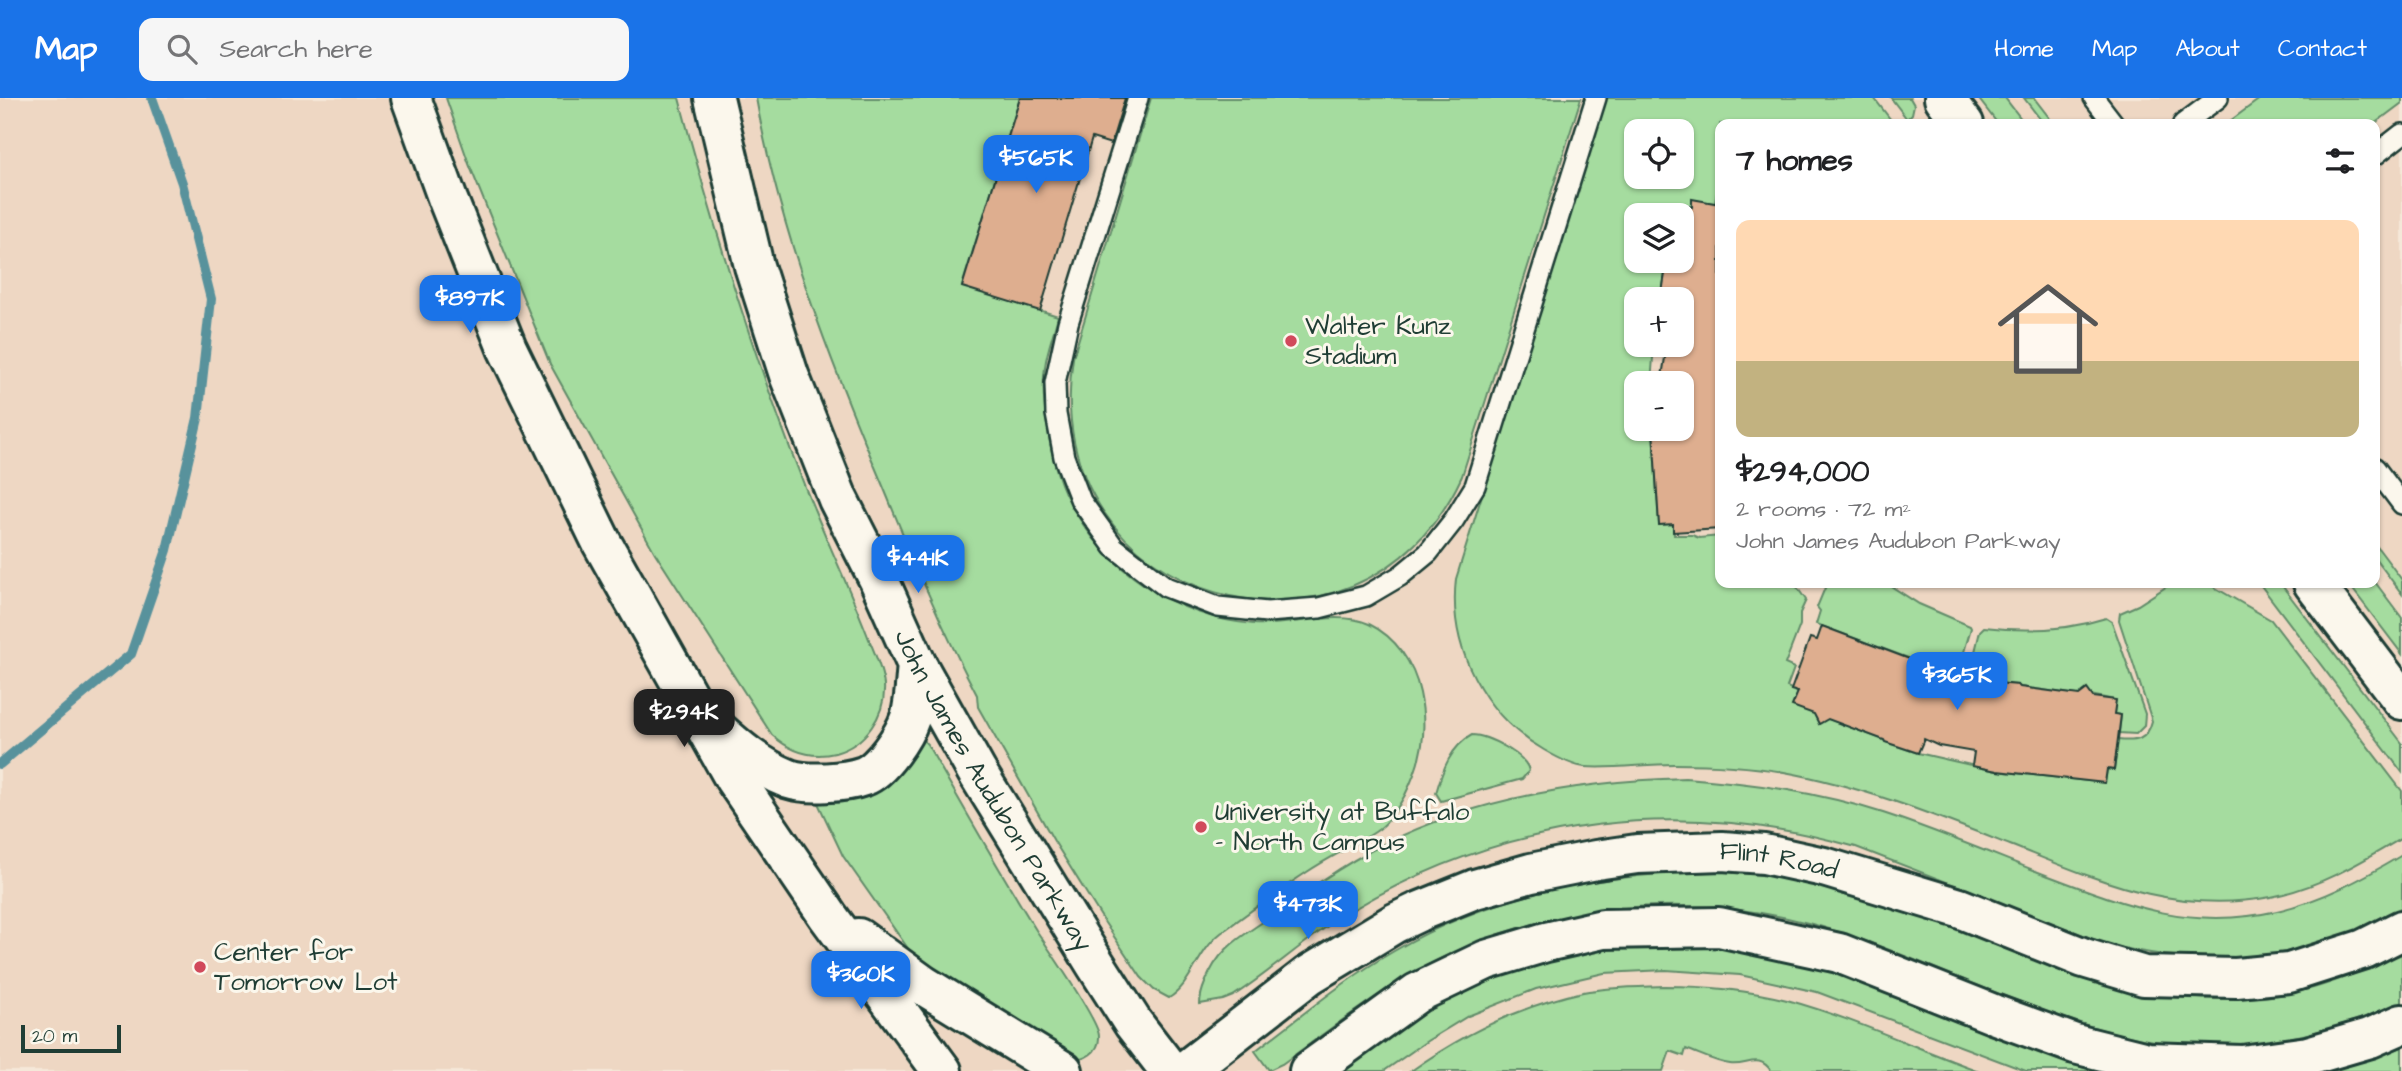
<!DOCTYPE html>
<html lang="en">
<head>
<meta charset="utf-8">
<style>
  body { margin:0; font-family:"Architects Daughter",sans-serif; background:#f6f6f6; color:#202124; height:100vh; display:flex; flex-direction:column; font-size:26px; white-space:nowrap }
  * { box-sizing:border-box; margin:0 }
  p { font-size:23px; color:#757577 }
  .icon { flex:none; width:38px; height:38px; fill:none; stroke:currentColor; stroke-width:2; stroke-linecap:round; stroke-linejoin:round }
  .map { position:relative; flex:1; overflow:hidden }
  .panel { position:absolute; left:1715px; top:21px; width:665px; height:469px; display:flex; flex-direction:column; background:#fff; border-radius:14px; box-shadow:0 2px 5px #0004 }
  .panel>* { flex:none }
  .tools { position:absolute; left:1624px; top:21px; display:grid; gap:14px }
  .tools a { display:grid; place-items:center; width:70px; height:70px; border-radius:14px; background:#fff; box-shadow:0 2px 5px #0004; font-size:35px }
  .scale { position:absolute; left:21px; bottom:18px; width:100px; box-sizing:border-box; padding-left:7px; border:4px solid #1f3d34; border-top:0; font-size:19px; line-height:24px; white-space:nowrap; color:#1f3d34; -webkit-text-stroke:5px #fbf7ec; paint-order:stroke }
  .price { position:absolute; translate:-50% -60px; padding:0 16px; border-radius:14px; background:#1a73e8; color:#fff; font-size:23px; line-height:46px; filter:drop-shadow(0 2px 4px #0008) }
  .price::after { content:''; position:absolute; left:50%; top:42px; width:21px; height:16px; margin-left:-10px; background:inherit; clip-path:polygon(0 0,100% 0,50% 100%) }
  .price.current { background:#222; color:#fff }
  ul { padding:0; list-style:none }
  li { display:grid; align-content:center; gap:14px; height:371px; padding:0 21px }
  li+li { border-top:2px solid #e0e0e0 }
  li span { display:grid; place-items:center; height:217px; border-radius:14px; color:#555 }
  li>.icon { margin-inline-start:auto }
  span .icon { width:126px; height:126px; fill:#fffc; stroke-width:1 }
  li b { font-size:30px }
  h2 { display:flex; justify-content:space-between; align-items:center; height:84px; padding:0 21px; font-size:30px }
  header { display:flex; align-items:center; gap:42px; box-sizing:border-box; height:98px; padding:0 35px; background:#1a73e8; color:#fff }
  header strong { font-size:33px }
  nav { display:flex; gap:38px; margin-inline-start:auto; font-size:24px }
  .search { width:490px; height:63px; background:#f6f6f6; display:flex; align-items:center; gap:18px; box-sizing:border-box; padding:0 24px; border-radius:14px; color:#757577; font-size:26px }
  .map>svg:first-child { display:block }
</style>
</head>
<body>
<header>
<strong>Map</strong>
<div class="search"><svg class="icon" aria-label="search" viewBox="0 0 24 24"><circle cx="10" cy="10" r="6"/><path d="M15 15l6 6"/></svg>Search here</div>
<nav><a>Home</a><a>Map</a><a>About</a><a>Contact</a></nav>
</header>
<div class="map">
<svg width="2402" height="973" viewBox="0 0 2402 973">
  <rect width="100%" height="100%" fill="#f5e8d9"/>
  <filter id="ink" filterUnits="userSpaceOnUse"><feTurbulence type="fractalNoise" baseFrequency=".0143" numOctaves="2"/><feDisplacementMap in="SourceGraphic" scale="14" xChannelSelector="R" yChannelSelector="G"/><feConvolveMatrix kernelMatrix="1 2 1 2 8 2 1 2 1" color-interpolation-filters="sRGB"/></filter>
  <g filter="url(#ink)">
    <path fill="#eed7c3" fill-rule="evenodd" d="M 0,0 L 2402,0 L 2402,973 L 0,973 ZM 1720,26 L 2375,26 L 2375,485 L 1720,485 ZM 1636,33 L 1682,33 L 1682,79 L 1636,79 ZM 1636,117 L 1682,117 L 1682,163 L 1636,163 ZM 1636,201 L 1682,201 L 1682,247 L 1636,247 ZM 1636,285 L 1682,285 L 1682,331 L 1636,331 Z"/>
    <g fill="#a5dc9f" stroke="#628c6a" stroke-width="2" fill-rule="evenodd">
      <path d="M 446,0 L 679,0 C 714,132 755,262 805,389 C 825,439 848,487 867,536 C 873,552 882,569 884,587 C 886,617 865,647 835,655 C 812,661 790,653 772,637 L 655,455 L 550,266 L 469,66 Z"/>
      <path d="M 756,0 L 1020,0 L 962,188 L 1058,218 C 1054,235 1047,252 1045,269 C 1042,288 1044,308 1047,327 C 1051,352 1056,379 1069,403 C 1105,471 1175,520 1254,526 C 1290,529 1337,511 1369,526 C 1396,539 1414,566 1420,595 C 1428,633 1422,663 1405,697 C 1397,711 1389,725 1375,734 C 1354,748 1329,759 1307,774 C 1278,793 1249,814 1221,835 C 1197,854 1192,886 1169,900 L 1154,892 L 1141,879 L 1105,825 L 1054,743 L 978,609 L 977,597 C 941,529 912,459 883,388 C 830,263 780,134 756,0 Z"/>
      <path d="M 1151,0 L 1581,0 L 1462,378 C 1361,599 1034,506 1073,260 Z"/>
      <path d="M 1605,0 L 1874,0 L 1894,26 L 1720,26 L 1720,78 L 1715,105 L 1692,102 L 1692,109 L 1677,106 L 1675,117 L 1636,117 L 1636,163 L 1667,163 L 1661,201 L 1636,201 L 1636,247 L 1654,247 L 1651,285 L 1636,285 L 1636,331 L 1653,331 L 1659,427 L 1673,426 L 1674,437 L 1692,437 L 1699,440 L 1720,438 L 1720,485 L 1794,485 L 1806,502 L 1800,515 L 1800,527 L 1785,566 L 1794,570 L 1787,589 L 1798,594 L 1828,621 L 1884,642 L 1885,644 L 1918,655 L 1997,673 L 2105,685 L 2107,671 L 2114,672 L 2118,642 C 2136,644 2147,643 2152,623 L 2119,522 L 2120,515 L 2138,507 L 2172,485 L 2207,485 L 2271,522 L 2402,693 L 2402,740 C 2360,765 2320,789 2271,799 C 2172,817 2099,782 2010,747 C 1936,718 1862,688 1784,674 C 1748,668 1710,666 1674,666 C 1644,666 1614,671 1585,669 C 1572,668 1556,659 1544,652 C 1484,618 1448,550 1456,481 ZM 1636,33 L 1682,33 L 1682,79 L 1636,79 Z"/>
      <polygon points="1891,0 1910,0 1914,7 1912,16 1907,21"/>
      <polygon points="1978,0 2005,0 2025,26 1998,26"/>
      <polygon points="2024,0 2034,0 2054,26 2044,26"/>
      <polygon points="2261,0 2402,0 2402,5 2374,26 2226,26"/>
      <polygon points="2375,446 2402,482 2402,496 2375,460"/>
      <polygon points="2375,484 2402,520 2402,556 2348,485"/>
      <polygon points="1827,485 1886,485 1919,506 1970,528 1971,530 1957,578 1816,526 1820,513 1817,509"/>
      <polygon points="2259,485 2280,485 2402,645 2402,674"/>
      <path d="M 2106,520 L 2112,524 L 2145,616 L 2144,628 L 2136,636 L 2119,635 L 2121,617 L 2114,616 L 2115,602 L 2081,595 L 2079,597 L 2020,589 L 2018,587 L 1968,583 L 1980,533 L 1984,529 C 2026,534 2065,533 2106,520 Z"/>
      <path d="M 1472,637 C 1487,637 1527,657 1529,673 L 1522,681 L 1441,703 L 1436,695 C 1442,673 1451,648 1472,637 Z"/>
      <path d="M 922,641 L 927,646 C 963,708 998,771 1036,832 C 1048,850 1099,923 1099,938 C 1100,955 1084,962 1070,963 L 919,866 L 843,758 L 817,703 Z"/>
      <path d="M 1685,680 C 1753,685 1818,694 1883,715 C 1938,733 1992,756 2046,777 C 2125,807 2191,833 2277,813 C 2323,802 2362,781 2402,757 L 2402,809 C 2310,865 2212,871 2109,847 L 1856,749 C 1682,699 1510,719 1354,811 C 1311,836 1275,871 1233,898 L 1223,902 L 1200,906 C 1200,898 1202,892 1205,885 C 1219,849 1240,840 1270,819 C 1306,793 1342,767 1382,747 C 1476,700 1580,683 1685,680 Z"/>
      <path d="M 1722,773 C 1762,777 1804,779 1843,790 C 1998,837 2145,934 2313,890 C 2344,881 2373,868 2402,856 L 2402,905 C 2330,935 2254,954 2175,946 C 2101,938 2033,909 1964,882 C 1924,866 1883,848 1842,835 C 1721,795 1592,799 1473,846 C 1401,874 1344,922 1282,966 L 1269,972 L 1255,953 C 1300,919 1345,881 1394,853 C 1494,794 1607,775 1722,773 Z"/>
      <path d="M 1697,847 L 1725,850 L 1821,870 L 2068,965 L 2095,973 L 2026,973 L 1817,894 L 1740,877 L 1666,872 L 1604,875 L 1536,891 L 1468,918 L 1427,943 L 1384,973 L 1342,973 C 1375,948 1407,923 1444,903 C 1495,875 1554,858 1612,850 C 1639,846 1669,848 1697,847 Z"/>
      <path d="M 1664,888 C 1706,888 1747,892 1787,902 C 1853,920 1915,950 1979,973 L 1771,973 C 1759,954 1746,969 1730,966 C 1715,964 1700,956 1686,951 L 1684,958 L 1670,953 L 1663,973 L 1411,973 C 1463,936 1520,908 1583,894 C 1609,889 1637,889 1664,888 Z"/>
      <polygon points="2402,949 2402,973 2327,973 2373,960"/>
    </g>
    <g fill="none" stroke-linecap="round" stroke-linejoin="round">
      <polyline stroke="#59929c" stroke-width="10" points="0,666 131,556 167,452 198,320 211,201 182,85 152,0"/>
    </g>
    <g fill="#deae8f" stroke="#1f3d34" stroke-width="2">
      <polygon points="1020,0 1125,0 1111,46 1092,40 1040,213 962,189"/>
      <polygon points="1692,101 1720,106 1720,431 1673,434 1673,426 1659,427 1653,331 1682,331 1682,285 1661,285 1667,247 1682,247 1682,201 1661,201 1667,163 1682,163 1682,117 1675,117 1677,106 1692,109"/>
      <polygon points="1822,528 1965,582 2018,587 2020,589 2079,597 2087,591 2093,599 2116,602 2114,616 2121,617 2114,672 2107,671 2105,685 1997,673 1972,668 1974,654 1939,648 1924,641 1918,655 1885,644 1884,642 1828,621 1819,626 1814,616 1792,608 1798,594 1791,592 1810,540 1817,542"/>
    </g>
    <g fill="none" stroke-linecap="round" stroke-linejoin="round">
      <defs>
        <g id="lane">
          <polyline points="1138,0 1068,225 1055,285 1056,316 1064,359 1081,403 1114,449 1166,489 1218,509 1267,514 1319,510 1366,498 1400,478 1428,455 1454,422 1475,388 1596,0"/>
          <polyline points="2094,0 2114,26"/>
          <polyline points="2183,26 2218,0"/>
          <polyline points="2375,57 2402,36"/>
          <polyline points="2375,370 2402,406"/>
        </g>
        <g id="secondary">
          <polyline points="411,0 448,102 507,250 602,445 734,680 828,818 942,973"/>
          <path id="s1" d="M 714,0 L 754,168 L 789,277 L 838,401 L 879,482 L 917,567 L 977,674 L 1096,867 L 1133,925 L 1170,973"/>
          <polyline points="1944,0 1964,26"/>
          <polyline points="2313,485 2402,602"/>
          <path d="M 714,629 C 736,649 760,670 789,681 C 807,687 845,685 864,678 C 881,672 904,638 910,620 C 915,604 915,584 917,567"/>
          <polyline points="858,840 923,887 1063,973"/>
          <path id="s2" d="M 1185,973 L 1309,877 L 1395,825 L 1418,814 L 1475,791 L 1531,775 L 1596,762 L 1637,756 L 1722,753 L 1764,756 L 1824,769 L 1959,810 L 2084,860 L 2144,878 L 2236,880 L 2289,875 L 2364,851 L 2402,832"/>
          <polyline points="1309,973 1417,895 1486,862 1546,844 1603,831 1719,829 1839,855 1993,916 2075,946 2147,964 2242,967 2308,958 2370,940 2402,926"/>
        </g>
      </defs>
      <use href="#lane" stroke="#1f3d34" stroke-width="24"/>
      <use href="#secondary" stroke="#1f3d34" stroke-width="44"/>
      <use href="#lane" stroke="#fbf7ec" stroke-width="19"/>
      <use href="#secondary" stroke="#fbf7ec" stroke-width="38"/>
    </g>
  </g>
  <g fill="#d1495b" stroke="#fbf7ec" stroke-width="2.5">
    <circle cx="1291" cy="243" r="7"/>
    <circle cx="1201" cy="729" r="7"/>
    <circle cx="200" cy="869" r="7"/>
  </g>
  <g text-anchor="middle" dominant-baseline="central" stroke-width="6" stroke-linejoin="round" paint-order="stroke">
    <g font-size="26" fill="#1f3d34" stroke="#fbf7ec" text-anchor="start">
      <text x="1305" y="228">Walter Kunz<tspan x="1305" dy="30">Stadium</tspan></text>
      <text x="1215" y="714">University at Buffalo<tspan x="1215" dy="30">- North Campus</tspan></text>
      <text x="214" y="854">Center for<tspan x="214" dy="30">Tomorrow Lot</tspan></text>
    </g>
    <g font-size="26" fill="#1f3d34" stroke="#fbf7ec">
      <text stroke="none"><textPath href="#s1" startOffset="751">John James Audubon Parkway</textPath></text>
      <text stroke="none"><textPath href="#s2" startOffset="653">Flint Road</textPath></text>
    </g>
  </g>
</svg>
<div class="tools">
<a><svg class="icon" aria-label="locate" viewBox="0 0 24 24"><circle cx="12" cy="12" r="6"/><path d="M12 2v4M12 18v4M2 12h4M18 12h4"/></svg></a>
<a><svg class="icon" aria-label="layers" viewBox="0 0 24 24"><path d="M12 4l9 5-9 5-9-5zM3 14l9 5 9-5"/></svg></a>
<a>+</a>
<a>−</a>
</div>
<div class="scale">20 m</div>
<b class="price" style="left:1036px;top:97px">$565K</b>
<b class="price" style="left:470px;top:237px">$897K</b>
<b class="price" style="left:918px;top:497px">$441K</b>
<b class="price" style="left:1957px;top:614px">$365K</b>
<b class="price current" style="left:684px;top:651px">$294K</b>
<b class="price" style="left:1308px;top:843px">$473K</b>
<b class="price" style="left:861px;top:913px">$360K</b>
<section class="panel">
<h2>7 homes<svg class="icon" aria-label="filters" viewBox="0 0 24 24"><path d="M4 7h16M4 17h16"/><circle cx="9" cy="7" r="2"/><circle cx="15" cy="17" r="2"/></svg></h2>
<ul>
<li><span style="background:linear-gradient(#ffd9b3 65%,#c2b280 0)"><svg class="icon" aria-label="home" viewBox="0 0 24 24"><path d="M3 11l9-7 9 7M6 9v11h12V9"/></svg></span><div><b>$294,000</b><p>2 rooms · 72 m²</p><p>John James Audubon Parkway</p></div></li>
</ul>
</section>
</div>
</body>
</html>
